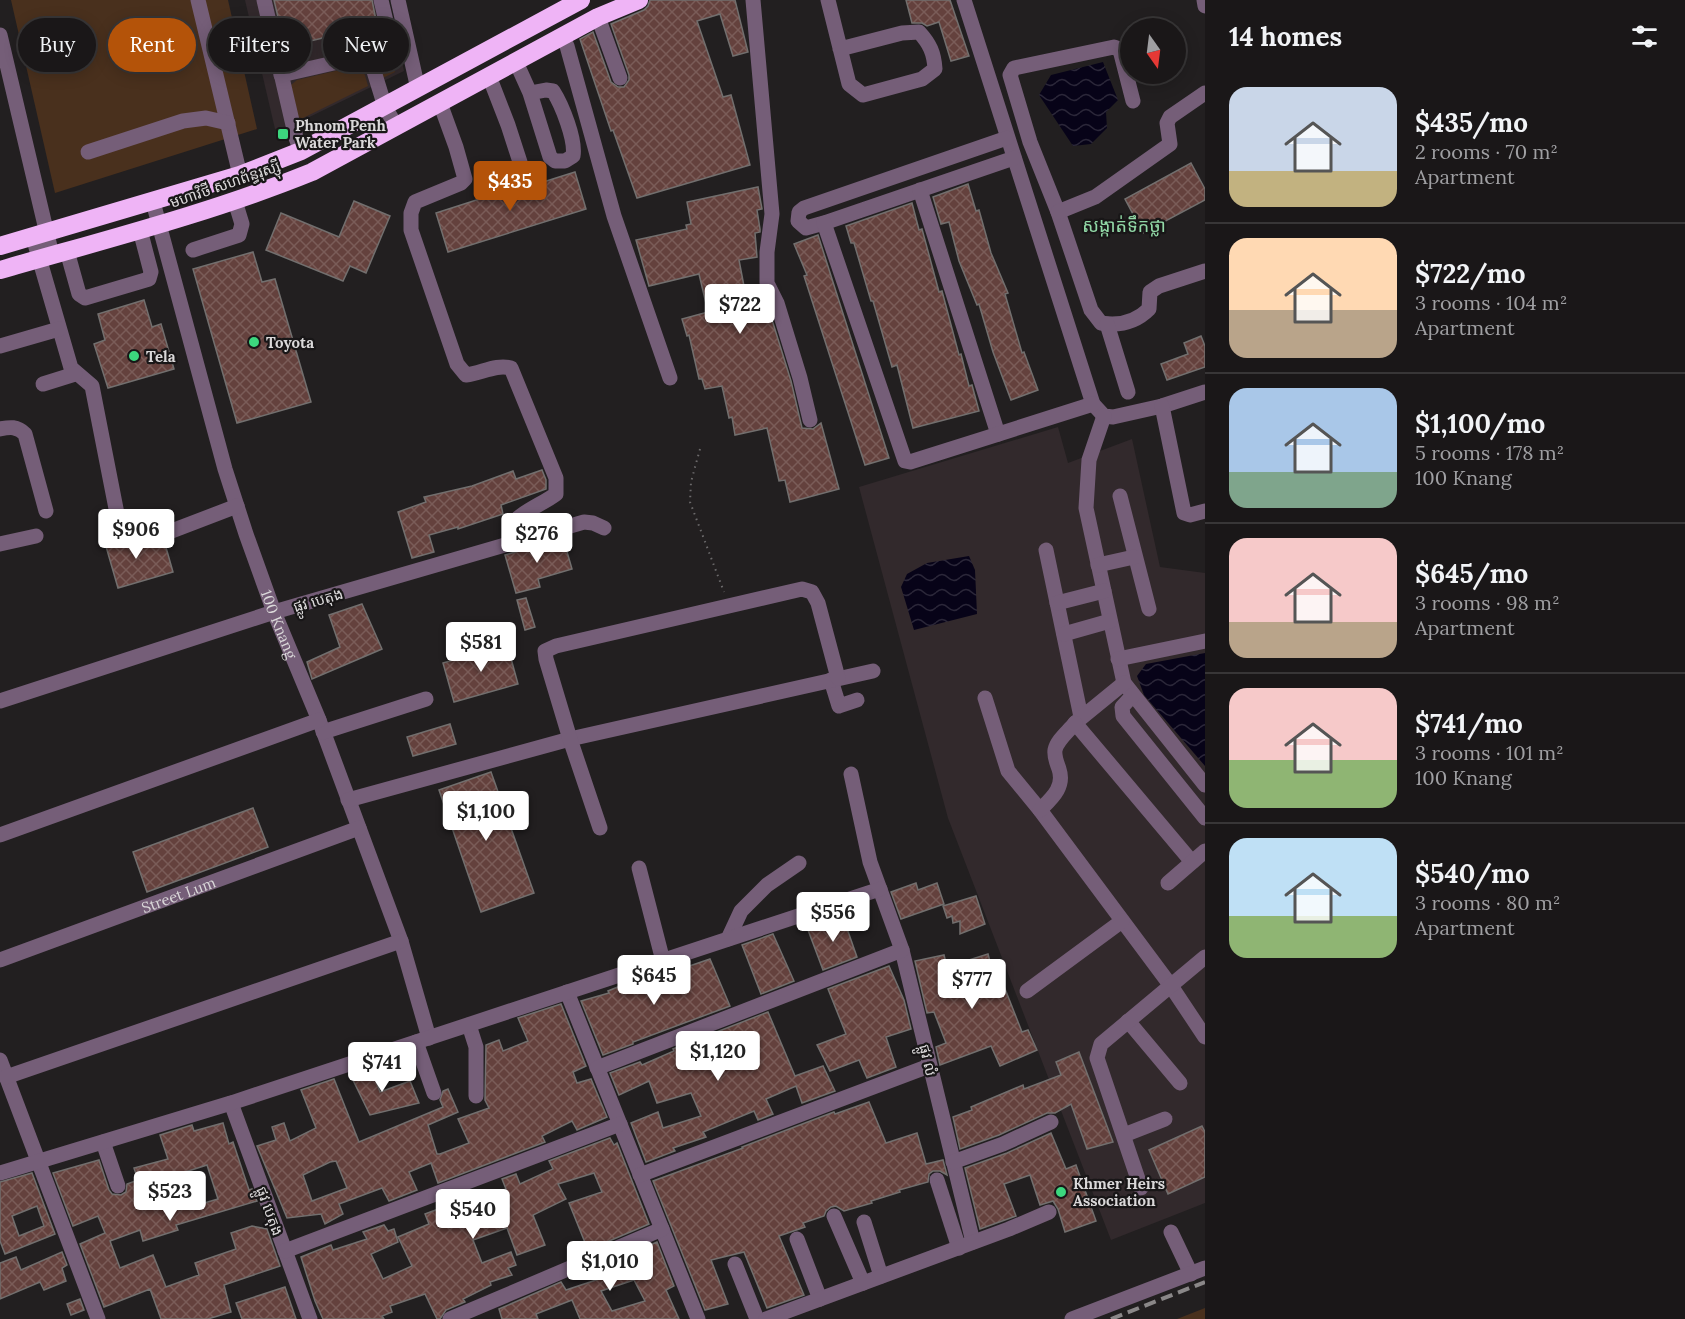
<!DOCTYPE html>
<html lang="en">
<head>
<meta charset="utf-8">
<style>
  body { margin:0; font-family:Lora,"Noto Sans Khmer",serif; background:#272425; color:#f1f3f6; height:100vh; display:flex; flex-direction:column; font-size:22px; white-space:nowrap }
  * { box-sizing:border-box; margin:0 }
  p { font-size:20px; color:#9f9fa2 }
  .icon { flex:none; width:33px; height:33px; fill:none; stroke:currentColor; stroke-width:2; stroke-linecap:round; stroke-linejoin:round }
  .map { position:relative; flex:1; overflow:hidden }
  .side { display:flex; flex-direction:column; background:#1a1718; width:480px }
  .side>* { flex:none }
  .hud { position:absolute; left:18px; top:18px; width:570px; height:54px; display:flex; gap:12px }
  .needle { width:39px; rotate:166deg }
  .controls { position:absolute; left:1120px; top:18px; display:grid; gap:12px }
  .controls a { display:grid; place-items:center; width:66px; height:66px; border-radius:50%; background:#1a1718; box-shadow:0 3px 15px #0003,0 0 0 2px #383637; font-size:30px }
  .price { position:absolute; translate:-50% -51px; padding:0 14px; border-radius:6px; background:#fff; color:#222; font-size:20px; line-height:39px; filter:drop-shadow(0 2px 3px #0008) }
  .price::after { content:''; position:absolute; left:50%; top:36px; width:18px; height:14px; margin-left:-9px; background:inherit; clip-path:polygon(0 0,100% 0,50% 100%) }
  .price.selected { background:#b45309; color:#fff }
  ul { padding:0; list-style:none }
  li { display:flex; align-items:center; gap:18px; height:150px; padding:0 24px }
  li+li { border-top:2px solid #383637 }
  li span { display:grid; place-items:center; flex:none; width:168px; height:120px; border-radius:18px; color:#555 }
  li>.icon { margin-inline-start:auto }
  span .icon { width:72px; height:72px; fill:#fffc; stroke-width:1 }
  li b { font-size:26px }
  h2 { display:flex; justify-content:space-between; align-items:center; height:72px; padding:0 24px; font-size:26px }
  .pill { padding:0 21px; border-radius:27px; background:#1a1718; box-shadow:0 3px 15px #0003,0 0 0 2px #383637; font-size:21px; line-height:54px }
  .pill.selected { background:#b45309; color:#fff }
  main { display:flex; flex:1; min-height:0 }
  .map>svg:first-child { display:block }
</style>
</head>
<body>
<main>
<div class="map">
<svg width="1205" height="1319" viewBox="0 0 1205 1319">
  <defs>
    <pattern id="water-waves" width="16" height="10" patternUnits="userSpaceOnUse" patternTransform="scale(1.5)"><rect width="16" height="10" fill="#070318"/><path d="M0 5q4-4 8 0t8 0" fill="none" stroke="#2b2739"/></pattern>
    <pattern id="building-cross-hatch" width="8" height="8" patternUnits="userSpaceOnUse" patternTransform="scale(1.5)"><rect width="8" height="8" fill="#64413d"/><path d="M0 0l8 8M0 8l8-8" fill="none" stroke="#7a5c58"/></pattern>
  </defs>
  <rect width="100%" height="100%" fill="#221f20"/>
  <g fill="#32292c">
    <polygon points="245,0 388,0 404,71 295,124 275,129"/>
    <polygon points="1058,427 1068,463 1132,439 1160,567 1205,573 1205,1203 1111,1240 948,818 859,487"/>
  </g>
  <g fill="#49301d">
    <polygon points="11,0 228,0 257,129 55,193"/>
    <polygon points="390,52 395,72 381,79 378,63"/>
    <polygon points="348,68 361,70 365,75 368,86 299,120 291,85 297,80"/>
    <polygon points="1205,1308 1205,1319 1177,1319"/>
  </g>
  <g fill="url(#water-waves)">
    <polygon points="1103,62 1118,100 1106,112 1107,128 1091,144 1073,146 1039,95 1051,75"/>
    <polygon points="969,556 975,570 977,614 914,630 901,587 907,574 927,563"/>
    <polygon points="1205,653 1205,766 1144,695 1137,676 1146,664"/>
  </g>
  <g fill="url(#building-cross-hatch)" stroke="#726f6e" stroke-width="1.5" fill-rule="evenodd">
    <polygon points="274,0 372,0 377,25 285,47"/>
    <polygon points="650,0 735,0 748,52 733,56 720,14 697,21 723,97 731,95 750,165 637,198 613,130 611,131 580,39 593,32 611,82 618,87 624,87 629,80 629,75 611,24 644,10 648,6"/>
    <polygon points="906,0 950,0 969,56 951,61 939,22 927,26 922,23 912,23"/>
    <polygon points="1191,163 1205,189 1205,200 1143,233 1125,199"/>
    <polygon points="575,172 586,209 448,252 436,213 492,195 521,187 521,189"/>
    <polygon points="968,184 976,211 979,210 991,253 1008,293 1005,294 1022,353 1024,352 1038,390 1011,400 993,352 979,304 977,305 959,261 949,222 941,224 933,197"/>
    <polygon points="758,187 762,209 757,210 760,229 760,232 755,233 757,257 739,260 747,302 764,298 768,307 791,381 802,428 813,429 821,423 839,489 790,502 785,480 779,481 767,428 735,435 732,417 729,418 722,386 705,389 702,379 699,379 689,335 687,336 682,319 708,312 699,274 649,286 636,240 687,229 686,225 691,224 687,202"/>
    <polygon points="354,201 390,216 366,273 350,266 343,281 266,250 281,213 339,237"/>
    <polygon points="912,203 919,230 922,229 939,292 942,291 959,355 961,354 969,386 972,385 979,411 913,428 897,365 892,367 873,301 871,301 854,243 851,243 846,226"/>
    <polygon points="818,235 889,458 865,465 804,276 807,275 794,244"/>
    <polygon points="253,252 262,282 275,279 311,402 237,423 193,269"/>
    <polygon points="144,300 152,327 161,324 174,369 108,388 94,344 105,340 98,314"/>
    <polygon points="1201,336 1205,346 1205,367 1167,380 1161,364 1188,354 1184,343"/>
    <polygon points="542,470 546,480 546,489 501,505 503,514 458,529 458,527 429,535 434,552 412,558 398,512 426,502 424,497 472,486 513,471 516,479"/>
    <polygon points="112,533 117,538 122,539 143,534 146,543 155,547 165,544 173,572 118,588 103,536"/>
    <polygon points="563,538 572,569 538,579 540,587 516,593 505,555"/>
    <polygon points="526,598 535,627 525,630 517,600"/>
    <polygon points="362,604 382,649 312,679 307,662 340,647 329,615"/>
    <polygon points="507,644 518,684 454,702 443,663"/>
    <polygon points="450,724 456,744 413,756 407,737"/>
    <polygon points="491,772 534,893 481,912 439,790"/>
    <polygon points="253,808 268,847 147,892 133,852"/>
    <polygon points="916,883 918,890 937,883 944,904 901,919 891,892"/>
    <polygon points="976,896 985,924 960,934 960,921 953,923 952,916 947,918 943,906"/>
    <polygon points="843,917 857,957 823,970 808,930"/>
    <polygon points="773,934 794,981 761,994 742,945"/>
    <polygon points="988,954 993,973 998,971 1022,1032 1028,1030 1037,1050 1000,1066 991,1046 940,1065 936,1047 946,1043 934,1012 927,1013 915,961 944,955 947,967"/>
    <polygon points="710,959 730,1006 633,1042 633,1044 603,1055 581,1001 609,993 608,991 640,978 644,989 674,976 672,972"/>
    <polygon points="889,966 904,1000 911,1029 886,1037 896,1067 867,1078 859,1060 830,1071 817,1045 846,1034 828,989"/>
    <path d="M 561,1004 L 586,1066 L 573,1072 L 577,1083 L 591,1079 L 607,1117 L 577,1130 L 572,1121 L 542,1136 L 545,1142 L 438,1183 L 431,1163 L 409,1172 L 417,1190 L 389,1201 L 382,1188 L 339,1204 L 343,1214 L 325,1224 L 321,1214 L 287,1218 L 257,1146 L 276,1140 L 272,1127 L 284,1123 L 290,1141 L 316,1128 L 301,1090 L 334,1079 L 359,1142 L 443,1107 L 440,1100 L 443,1091 L 448,1089 L 458,1112 L 428,1125 L 437,1154 L 440,1154 L 469,1143 L 458,1119 L 489,1108 L 485,1100 L 486,1045 L 499,1040 L 503,1051 L 528,1041 L 518,1018 ZM 336,1161 L 347,1188 L 312,1201 L 303,1175 L 330,1162 Z"/>
    <polygon points="768,1012 795,1076 823,1066 835,1091 802,1103 796,1086 766,1099 773,1114 758,1120 754,1111 703,1132 706,1137 673,1148 675,1151 646,1162 631,1123 658,1112 663,1128 701,1116 691,1093 657,1103 649,1081 619,1095 610,1073 640,1062 642,1065 674,1051 673,1049"/>
    <polygon points="1079,1052 1113,1142 1087,1149 1071,1104 1055,1113 1047,1113 999,1135 960,1149 953,1117 972,1110 971,1107 1023,1085 1024,1089 1061,1075 1056,1062"/>
    <polygon points="371,1067 380,1092 410,1081 419,1103 370,1115 350,1074"/>
    <polygon points="869,1102 886,1143 917,1133 926,1164 943,1160 947,1175 940,1171 933,1171 929,1174 928,1182 899,1190 900,1192 871,1201 872,1203 844,1211 836,1206 831,1207 826,1211 824,1216 803,1223 805,1227 779,1236 804,1295 767,1308 744,1252 711,1260 728,1304 705,1310 653,1181 743,1148 742,1147 834,1112 835,1114"/>
    <path d="M 223,1123 L 229,1144 L 233,1142 L 249,1190 L 252,1189 L 257,1201 L 176,1225 L 178,1230 L 143,1241 L 140,1230 L 110,1241 L 120,1268 L 153,1255 L 166,1287 L 199,1275 L 195,1263 L 236,1249 L 231,1233 L 252,1226 L 267,1229 L 280,1266 L 224,1285 L 231,1312 L 208,1319 L 161,1319 L 150,1289 L 104,1307 L 80,1244 L 105,1233 L 98,1216 L 73,1226 L 53,1173 L 99,1160 L 109,1190 L 112,1194 L 121,1195 L 126,1192 L 127,1184 L 138,1180 L 134,1168 L 168,1159 L 160,1135 L 192,1125 L 194,1131 ZM 207,1165 L 218,1199 L 187,1208 L 176,1175 Z"/>
    <polygon points="1202,1126 1205,1132 1205,1177 1168,1194 1149,1150"/>
    <polygon points="1051,1133 1066,1169 1076,1165 1096,1221 1065,1232 1058,1209 1053,1201 1040,1205 1030,1175 1004,1184 1016,1216 980,1229 965,1168 1007,1153"/>
    <polygon points="610,1138 614,1145 617,1143 649,1224 588,1250 569,1203 602,1192 594,1173 558,1184 566,1199 533,1215 545,1245 517,1255 507,1228 473,1240 482,1263 511,1252 516,1265 508,1268 512,1275 490,1282 491,1285 463,1299 465,1302 446,1310 440,1319 437,1319 425,1294 390,1306 392,1312 382,1316 384,1319 323,1319 315,1301 301,1257 331,1245 333,1250 367,1239 363,1232 384,1225 388,1231 394,1229 398,1242 371,1254 383,1279 412,1266 398,1237 429,1224 425,1214 457,1202 459,1208 506,1189 502,1179 516,1174 520,1184 553,1169 549,1161"/>
    <path d="M 32,1173 L 55,1234 L 5,1254 L 0,1241 L 0,1182 ZM 37,1206 L 44,1226 L 19,1236 L 12,1216 Z"/>
    <path d="M 657,1242 L 674,1286 L 666,1290 L 679,1319 L 580,1319 L 572,1300 L 536,1314 L 538,1319 L 502,1319 L 499,1309 L 561,1282 L 566,1290 L 599,1279 L 594,1269 ZM 634,1280 L 645,1301 L 612,1311 L 601,1291 Z"/>
    <polygon points="62,1252 67,1265 62,1268 66,1281 44,1290 40,1282 0,1299 0,1263 16,1257 21,1270"/>
    <polygon points="285,1287 296,1319 242,1319 236,1303"/>
    <polygon points="80,1299 84,1310 71,1315 67,1304"/>
  </g>
  <g fill="none" stroke-linecap="round" stroke-linejoin="round">
    <polyline stroke="#6c6a6b" stroke-width="2" stroke-dasharray="1.5 4.5" stroke-linecap="butt" points="700,449 691,482 690,502 724,592"/>
    <g stroke="#755e78" stroke-width="15">
      <polyline points="198,0 240,175"/>
      <polyline points="264,0 296,138 301,151"/>
      <polyline points="398,0 418,89"/>
      <polyline points="753,0 772,214 767,252 767,283 777,303 800,378 810,420"/>
      <path d="M 828,0 L 849,84 L 863,95 L 922,79 L 935,69 C 934,53 930,44 919,32 L 902,33 L 840,49"/>
      <polyline points="964,0 1093,404 1104,416 1113,417 1162,406 1205,392"/>
      <polyline points="1204,0 1205,6"/>
      <polyline points="598,17 620,78"/>
      <polyline points="0,35 52,255"/>
      <polyline points="562,36 567,46 614,216 670,378"/>
      <polyline points="369,55 385,107 396,126"/>
      <path d="M 516,62 L 530,93 L 550,157 L 555,161 L 565,161 L 573,156 C 576,140 562,105 553,91 L 546,90 L 530,93"/>
      <polyline points="281,75 369,55 386,44 389,34 381,0"/>
      <polyline points="489,76 508,125 520,162"/>
      <path d="M 1133,101 L 1121,54 L 1119,49 L 1114,47 L 1014,68 L 1010,75 L 1030,142 L 1058,212 L 1091,310 L 1101,323 C 1119,326 1136,322 1149,309 L 1150,292 L 1159,286 L 1205,271"/>
      <path d="M 440,103 L 456,147 L 465,179 L 461,183 L 415,202 L 411,213 L 411,230 L 457,364 L 466,375 C 482,373 496,364 511,368 L 556,478 L 556,494 C 544,503 530,508 518,518 L 521,541"/>
      <polyline points="1007,138 804,208 799,212 798,221 806,228 824,223 1014,158"/>
      <polyline points="88,152 183,121 206,118 228,123"/>
      <polyline points="920,190 998,434"/>
      <path id="s1" d="M 153,202 L 225,469 L 246,534 L 274,612 L 319,720 L 401,941 L 429,1038"/>
      <polyline points="1058,212 1095,197 1170,144 1167,123 1170,117 1205,93"/>
      <polyline points="824,223 905,461 910,462 1093,404"/>
      <polyline points="33,237 71,368 92,386 120,529 150,522 156,537 237,506"/>
      <polyline points="193,250 239,235 242,224 235,201"/>
      <polyline points="67,251 79,294 85,298 149,279 151,272 140,230"/>
      <polyline points="1107,324 1128,392"/>
      <polyline points="0,346 59,329"/>
      <polyline points="43,384 75,374"/>
      <polyline points="1162,406 1184,513 1190,515 1205,511"/>
      <polyline points="1104,416 1089,460 1086,508 1124,683 1205,785"/>
      <path d="M 0,429 C 10,427 17,426 25,434 L 46,511"/>
      <polyline points="1120,496 1149,609"/>
      <polyline points="0,544 36,536"/>
      <polyline points="1046,550 1081,717"/>
      <polyline points="1098,565 1134,557"/>
      <polyline points="1057,603 1104,591"/>
      <polyline points="1064,634 1110,621"/>
      <polyline points="1118,659 1205,641"/>
      <polyline points="831,680 839,706 857,700"/>
      <polyline points="1124,683 1075,723 1192,862"/>
      <polyline points="1133,695 1122,707 1123,716 1205,818"/>
      <polyline points="985,698 1008,771 1040,810 1171,986 1205,1037"/>
      <polyline points="0,701 274,612 584,522 593,523 604,528"/>
      <polyline points="323,732 426,699"/>
      <polyline points="851,774 870,862 902,950 973,1242"/>
      <polyline points="348,800 570,739 873,671"/>
      <path d="M 1040,810 C 1052,798 1065,787 1059,769 C 1057,763 1054,757 1055,750 C 1057,740 1069,731 1075,723"/>
      <polyline points="600,828 570,739 546,659 545,651 556,646 802,589 812,592 818,603 838,678"/>
      <polyline points="0,835 319,720"/>
      <polyline points="639,868 663,961"/>
      <polyline points="1168,883 1205,851"/>
      <polyline points="728,939 741,911 767,885 799,863"/>
      <path id="s2" d="M 0,960 L 359,828"/>
      <polyline points="1027,991 1122,921"/>
      <polyline points="567,992 698,1319"/>
      <polyline points="1128,1021 1180,1083"/>
      <polyline points="469,1025 476,1047 476,1096"/>
      <polyline points="416,1042 434,1093"/>
      <polyline points="0,1060 98,1319"/>
      <polyline points="597,1068 902,950"/>
      <polyline points="6,1077 401,941"/>
      <polyline points="231,1103 310,1319"/>
      <polyline points="1124,1135 1165,1119"/>
      <polyline points="103,1142 118,1186"/>
      <polyline points="953,1162 1003,1144 1051,1122"/>
      <polyline points="0,1173 231,1103 880,889"/>
      <polyline points="640,1175 929,1066"/>
      <polyline points="937,1180 959,1248"/>
      <polyline points="1141,1188 1097,1058 1101,1044 1205,957"/>
      <polyline points="834,1216 863,1283"/>
      <polyline points="864,1222 881,1276"/>
      <polyline points="1171,1232 1191,1274"/>
      <polyline points="797,1239 820,1299"/>
      <polyline points="285,1251 620,1124"/>
      <polyline points="735,1264 757,1319"/>
      <polyline points="450,1319 662,1229"/>
      <polyline points="766,1319 1009,1229 1049,1212"/>
      <polyline points="1072,1319 1205,1268"/>
    </g>
    <g stroke="#efb4f6" stroke-width="18">
      <polyline points="0,246 240,175 301,151 581,0"/>
      <path d="M 0,270 C 104,240 211,213 312,172 L 598,17 L 639,0"/>
    </g>
    <polyline stroke="#8a8788" stroke-width="4" stroke-dasharray="12 6" stroke-linecap="butt" points="1111,1319 1205,1282"/>
  </g>
  <g fill="#3cd77e" stroke="#181617" stroke-width="2">
    <rect x="277" y="128" width="12" height="12" rx="3"/>
    <circle cx="254" cy="342" r="6"/>
    <circle cx="134" cy="356" r="6"/>
    <circle cx="1061" cy="1192" r="6"/>
  </g>
  <g text-anchor="middle" dominant-baseline="central" stroke-width="4.5" stroke-linejoin="round" paint-order="stroke">
    <g font-size="15" font-weight="bold" fill="#dad8d9" stroke="#181617" text-anchor="start">
      <text x="295" y="125">Phnom Penh<tspan x="295" dy="17">Water Park</tspan></text>
      <text x="266" y="342">Toyota</text>
      <text x="146" y="356">Tela</text>
      <text x="1073" y="1183">Khmer Heirs<tspan x="1073" dy="17">Association</tspan></text>
    </g>
    <g font-size="15" fill="#dad8d9" stroke="#181617">
      <text transform="translate(225 184) rotate(-19)">មហាវិថី សហព័ន្ធរុស្ស៊ី</text>
      <text transform="translate(318 600) rotate(-16)">ផ្លូវ បេតុង</text>
      <text stroke="none"><textPath href="#s1" startOffset="441">100 Knang</textPath></text>
      <text stroke="none"><textPath href="#s2" startOffset="190">Street Lum</textPath></text>
      <text transform="translate(928 1060) rotate(77)">ផ្លូវ លំ</text>
      <text transform="translate(270 1211) rotate(70)">ផ្លូវ បេតុង</text>
    </g>
    <g font-size="18" fill="#92d9a7" stroke="#181617">
      <text x="1124" y="225">សង្កាត់ទឹកថ្លា</text>
    </g>
  </g>
</svg>
<div class="controls">
<a><svg class="needle" viewBox="-14 -14 28 28"><path d="M0-13l5 13h-10z" fill="#e53935"/><path d="M0 13l5-13h-10z" fill="#9f9fa2"/></svg></a>
</div>
<b class="price selected" style="left:510px;top:212px">$435</b>
<b class="price" style="left:740px;top:335px">$722</b>
<b class="price" style="left:136px;top:560px">$906</b>
<b class="price" style="left:537px;top:564px">$276</b>
<b class="price" style="left:481px;top:673px">$581</b>
<b class="price" style="left:486px;top:842px">$1,100</b>
<b class="price" style="left:833px;top:943px">$556</b>
<b class="price" style="left:654px;top:1006px">$645</b>
<b class="price" style="left:972px;top:1010px">$777</b>
<b class="price" style="left:718px;top:1082px">$1,120</b>
<b class="price" style="left:382px;top:1093px">$741</b>
<b class="price" style="left:170px;top:1222px">$523</b>
<b class="price" style="left:473px;top:1240px">$540</b>
<b class="price" style="left:610px;top:1292px">$1,010</b>
<div class="hud">
<a class="pill">Buy</a>
<a class="pill selected">Rent</a>
<a class="pill">Filters</a>
<a class="pill">New</a>
</div>
</div>
<section class="side">
<h2>14 homes<svg class="icon" aria-label="filters" viewBox="0 0 24 24"><path d="M4 7h16M4 17h16"/><circle cx="9" cy="7" r="2"/><circle cx="15" cy="17" r="2"/></svg></h2>
<ul>
<li><span style="background:linear-gradient(#c9d6e8 70%,#c2b280 0)"><svg class="icon" aria-label="home" viewBox="0 0 24 24"><path d="M3 11l9-7 9 7M6 9v11h12V9"/></svg></span><div><b>$435/mo</b><p>2 rooms · 70 m²</p><p>Apartment</p></div></li>
<li><span style="background:linear-gradient(#ffd9b3 60%,#b9a48a 0)"><svg class="icon" aria-label="home" viewBox="0 0 24 24"><path d="M3 11l9-7 9 7M6 9v11h12V9"/></svg></span><div><b>$722/mo</b><p>3 rooms · 104 m²</p><p>Apartment</p></div></li>
<li><span style="background:linear-gradient(#a9c7e8 70%,#7fa58c 0)"><svg class="icon" aria-label="home" viewBox="0 0 24 24"><path d="M3 11l9-7 9 7M6 9v11h12V9"/></svg></span><div><b>$1,100/mo</b><p>5 rooms · 178 m²</p><p>100 Knang</p></div></li>
<li><span style="background:linear-gradient(#f6c9c9 70%,#b9a48a 0)"><svg class="icon" aria-label="home" viewBox="0 0 24 24"><path d="M3 11l9-7 9 7M6 9v11h12V9"/></svg></span><div><b>$645/mo</b><p>3 rooms · 98 m²</p><p>Apartment</p></div></li>
<li><span style="background:linear-gradient(#f6c9c9 60%,#8fb573 0)"><svg class="icon" aria-label="home" viewBox="0 0 24 24"><path d="M3 11l9-7 9 7M6 9v11h12V9"/></svg></span><div><b>$741/mo</b><p>3 rooms · 101 m²</p><p>100 Knang</p></div></li>
<li><span style="background:linear-gradient(#bfe0f5 65%,#8fb573 0)"><svg class="icon" aria-label="home" viewBox="0 0 24 24"><path d="M3 11l9-7 9 7M6 9v11h12V9"/></svg></span><div><b>$540/mo</b><p>3 rooms · 80 m²</p><p>Apartment</p></div></li>
</ul>
</section>
</main>
</body>
</html>
